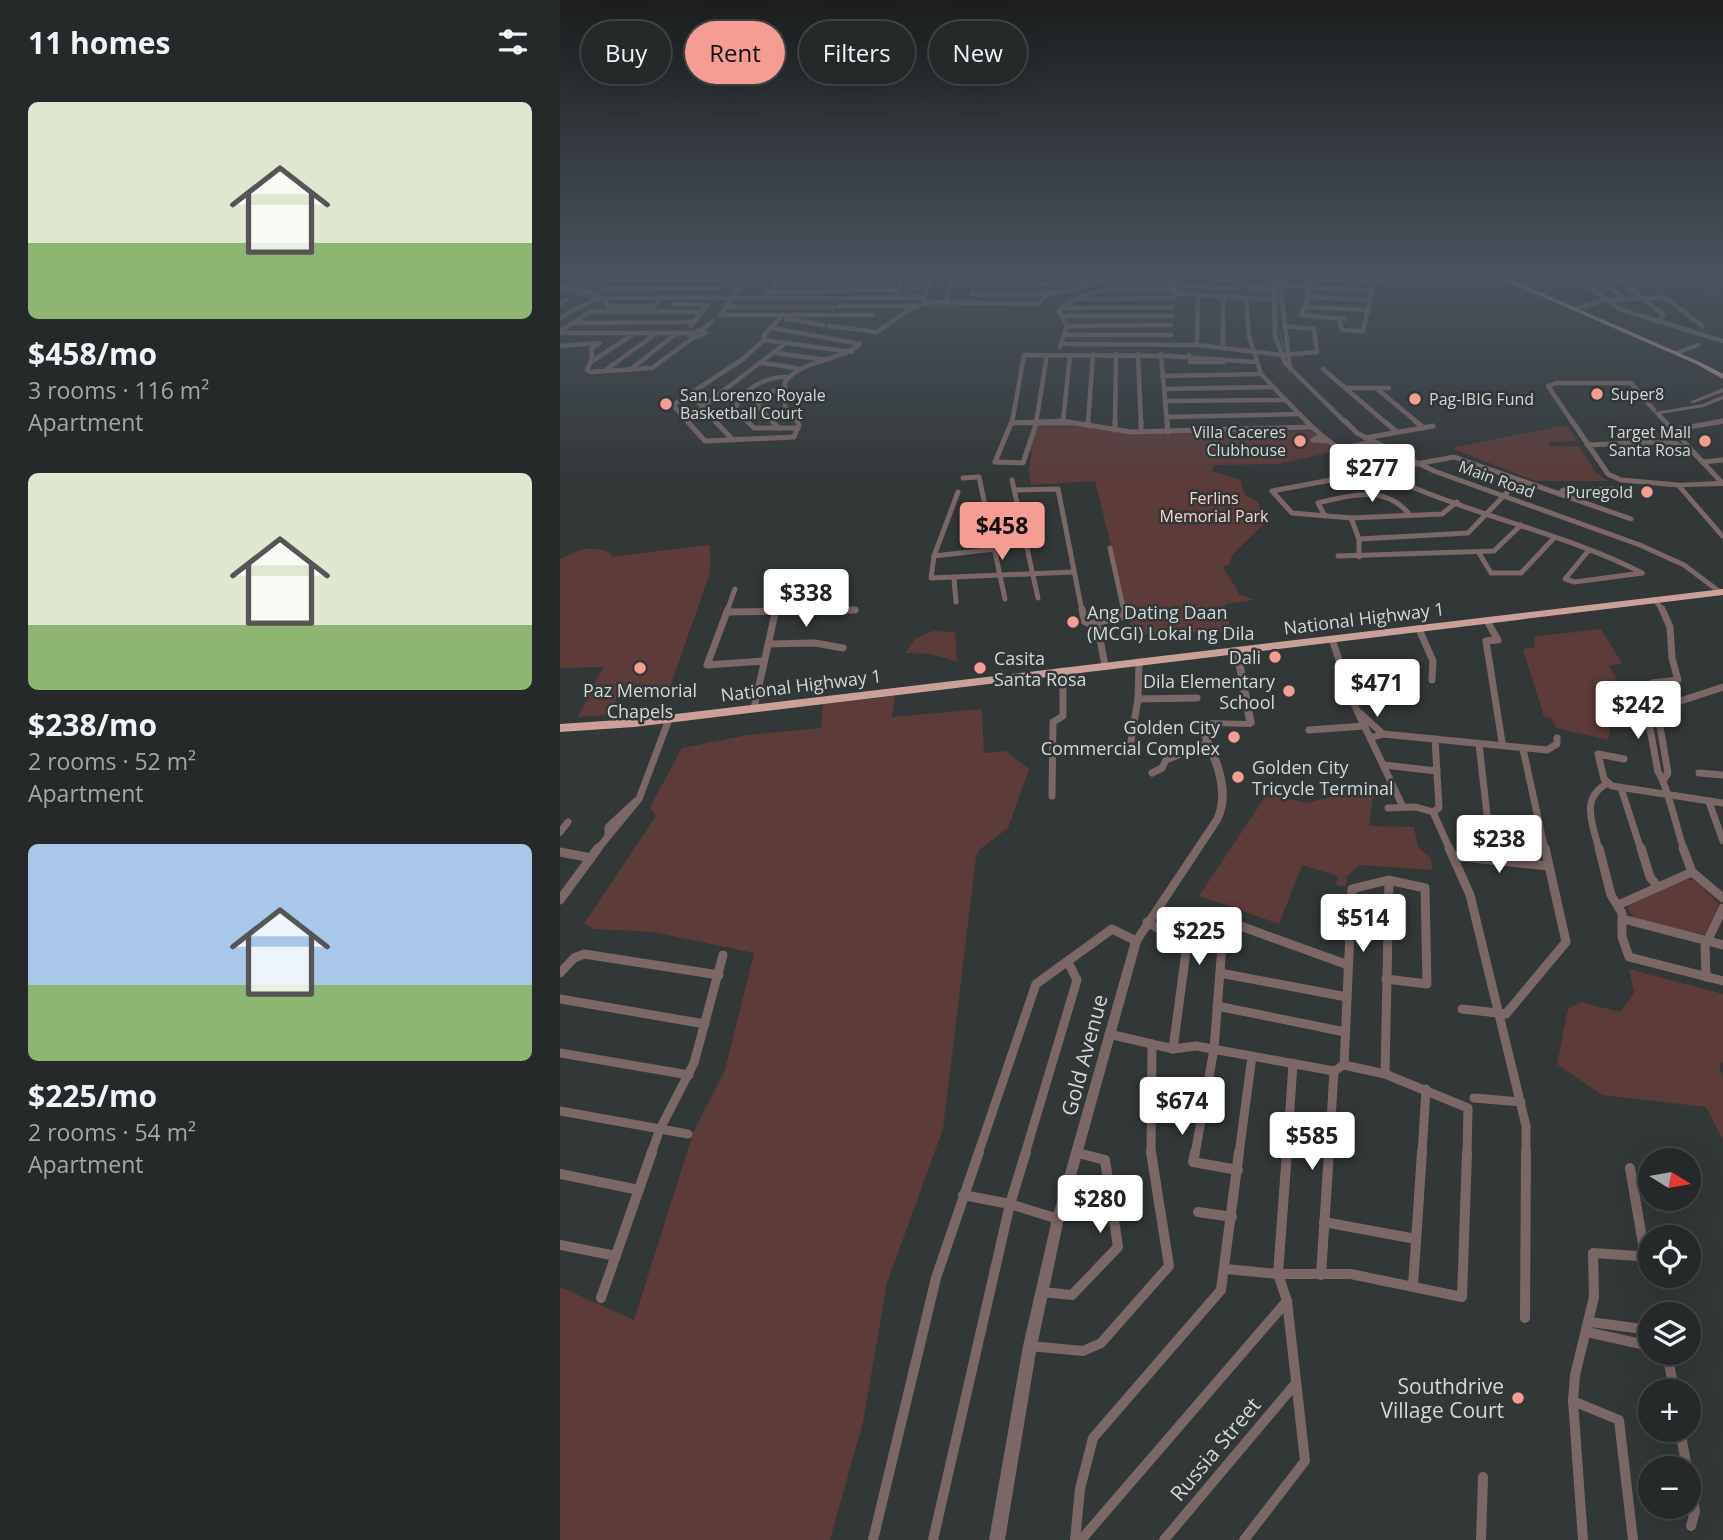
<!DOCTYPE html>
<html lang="en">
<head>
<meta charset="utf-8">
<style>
  body { margin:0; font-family:"Open Sans",sans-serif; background:#323535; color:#f1f3f6; height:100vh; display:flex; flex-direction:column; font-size:26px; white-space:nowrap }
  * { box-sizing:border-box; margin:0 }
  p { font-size:23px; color:#a4a6a8 }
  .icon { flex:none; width:38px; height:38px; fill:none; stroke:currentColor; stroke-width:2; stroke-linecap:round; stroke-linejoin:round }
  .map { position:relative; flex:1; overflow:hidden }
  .panel { display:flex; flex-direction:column; background:#262929; width:560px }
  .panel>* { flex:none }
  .top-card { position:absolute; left:21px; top:21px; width:665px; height:63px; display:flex; gap:14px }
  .needle { width:46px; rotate:101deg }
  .tools { position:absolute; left:1078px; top:1148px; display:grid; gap:14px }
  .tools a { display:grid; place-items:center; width:63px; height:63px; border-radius:50%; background:#262929; box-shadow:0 7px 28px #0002,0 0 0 2px #424546; font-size:35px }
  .price { position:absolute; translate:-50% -60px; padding:0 16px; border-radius:7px; background:#fff; color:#222; font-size:23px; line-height:46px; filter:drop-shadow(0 2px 4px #0008) }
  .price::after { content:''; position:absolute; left:50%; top:42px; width:21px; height:16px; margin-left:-10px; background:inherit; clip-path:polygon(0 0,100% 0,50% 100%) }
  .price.current { background:#f59c93; color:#111 }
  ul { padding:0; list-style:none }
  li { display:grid; align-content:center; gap:14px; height:371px; padding:0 28px }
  li span { display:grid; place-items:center; height:217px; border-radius:10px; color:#555 }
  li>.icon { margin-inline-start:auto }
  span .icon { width:126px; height:126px; fill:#fffc; stroke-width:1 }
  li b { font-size:30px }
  h2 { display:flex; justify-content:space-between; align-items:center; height:84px; padding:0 28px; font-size:30px }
  .chip { padding:0 24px; border-radius:32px; background:#262929; box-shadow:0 7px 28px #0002,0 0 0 2px #424546; font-size:24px; line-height:63px }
  .chip.current { background:#f59c93; color:#111 }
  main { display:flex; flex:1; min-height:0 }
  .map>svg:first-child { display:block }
</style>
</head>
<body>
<main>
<section class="panel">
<h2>11 homes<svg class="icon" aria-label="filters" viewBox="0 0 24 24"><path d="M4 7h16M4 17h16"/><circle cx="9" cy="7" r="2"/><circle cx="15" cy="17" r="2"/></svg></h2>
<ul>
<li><span style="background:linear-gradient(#dfe7d0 65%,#8fb573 0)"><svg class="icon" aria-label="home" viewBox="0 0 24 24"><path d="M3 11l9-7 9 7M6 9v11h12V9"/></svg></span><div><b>$458/mo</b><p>3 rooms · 116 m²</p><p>Apartment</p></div></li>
<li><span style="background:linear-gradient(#dfe7d0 70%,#8fb573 0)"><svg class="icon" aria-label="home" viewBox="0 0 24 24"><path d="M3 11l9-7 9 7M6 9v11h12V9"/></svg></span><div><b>$238/mo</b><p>2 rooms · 52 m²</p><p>Apartment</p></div></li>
<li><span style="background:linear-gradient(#a9c7e8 65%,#8fb573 0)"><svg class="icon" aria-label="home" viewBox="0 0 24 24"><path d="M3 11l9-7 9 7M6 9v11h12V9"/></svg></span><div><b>$225/mo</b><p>2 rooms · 54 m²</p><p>Apartment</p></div></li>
</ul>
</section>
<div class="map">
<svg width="1163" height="1540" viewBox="0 0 1163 1540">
  <rect width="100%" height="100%" fill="#323737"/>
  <g fill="#5c3b38">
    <polygon points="225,274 264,274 258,284 250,284 248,288 215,288"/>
    <polygon points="294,274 341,274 339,280 332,281 330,286 287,288"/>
    <polygon points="957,274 1001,274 1016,286 995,289"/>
    <polygon points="1121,274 1163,274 1163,292 1143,294"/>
    <polygon points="499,423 570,434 751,431 777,451 718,464 655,465 651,471 681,480 684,494 698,502 704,524 672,555 670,564 663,567 680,595 695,600 665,604 671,631 573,635 535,481 471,485 469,470 472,452 469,451 478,425"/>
    <polygon points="1006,425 1017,441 988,442 990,446 1019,446 1036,473 1048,481 975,481 891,448"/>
    <path d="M 147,545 L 150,546 L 150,573 L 110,687 L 60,692 L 48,715 L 18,717 L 43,667 L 0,668 L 0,559 C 22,550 25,544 51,553 L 51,557 Z"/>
    <polygon points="1041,629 1062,663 1049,666 1069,701 1055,703 1048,740 996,728 991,718 984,717 963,649 975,647 974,637 979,636"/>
    <polygon points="373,631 395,632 397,662 371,654 345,653 355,639"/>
    <polygon points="335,696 332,717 422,709 424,753 445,751 469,769 448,828 419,850 416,858 383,1129 327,1283 303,1422 270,1540 0,1540 0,1287 74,1320 133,1133 165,1070 194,953 93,932 34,929 24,924 96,816 90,807 122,748 187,735 261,728 263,704"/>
    <polygon points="806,788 813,795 809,826 854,827 858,847 871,858 872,870 800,865 787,876 786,886 776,885 778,876 742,865 719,924 639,896 707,794 746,803"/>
    <polygon points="1128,879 1135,881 1159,904 1145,935 1075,919 1067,908 1069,904"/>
    <polygon points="1069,969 1163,994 1163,1062 1159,1065 1163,1077 1163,1140 1146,1107 1042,1095 997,1064 1008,1009 1021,1002 1060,1012 1074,993"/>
  </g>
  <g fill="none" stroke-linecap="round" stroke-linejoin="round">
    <g stroke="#405f5e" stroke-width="2">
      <polyline points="716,274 718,325 724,350"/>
      <polyline points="0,292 33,297 42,309 104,309"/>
    </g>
    <g stroke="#7b6765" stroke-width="4.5">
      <polyline points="189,274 160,315 270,315"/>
      <polyline points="523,274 523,288"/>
      <polyline points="584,274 594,275"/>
      <polyline points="609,274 614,293"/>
      <polyline points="713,274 715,336 725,363 786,423"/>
      <polyline points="719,274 730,369"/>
      <polyline points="744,274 748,297 741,315 785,319"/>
      <polyline points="1013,274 1059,309 1163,341"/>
      <polyline points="1032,274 1064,298"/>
      <polyline points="1051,274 1104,315 1097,322"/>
      <polyline points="610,276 672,280"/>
      <polyline points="0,277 30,277"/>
      <polyline points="688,278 713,278"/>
      <polyline points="744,278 825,281"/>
      <polyline points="49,280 164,279"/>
      <polyline points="413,285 503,284"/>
      <polyline points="614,285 671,288"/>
      <polyline points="720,285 812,291"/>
      <polyline points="0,287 37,294 49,306 94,306 102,298"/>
      <polyline points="412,287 415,274"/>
      <polyline points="688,287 713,288"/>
      <polyline points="41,289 157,288"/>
      <polyline points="292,290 338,290"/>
      <polyline points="569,290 575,274"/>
      <polyline points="209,292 289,291"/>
      <polyline points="337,293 344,274"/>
      <polyline points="614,293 714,300"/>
      <path d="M 412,294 C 461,295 510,299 554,274"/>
      <polyline points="208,295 220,274"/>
      <polyline points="663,296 663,348"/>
      <polyline points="748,297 810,300"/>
      <polyline points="282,298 364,297"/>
      <polyline points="686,298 689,336 701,374 748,423"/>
      <polyline points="522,299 613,298"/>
      <polyline points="363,300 372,274"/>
      <polyline points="386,301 393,274"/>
      <polyline points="0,304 6,300"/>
      <polyline points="113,304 147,305 131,326"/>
      <polyline points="278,306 355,306"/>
      <polyline points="166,307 272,307"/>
      <polyline points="744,307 808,310"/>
      <polyline points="501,308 612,307"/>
      <polyline points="1015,309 1044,300 1105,297 1142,326"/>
      <polyline points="274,315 313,315"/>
      <polyline points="502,316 612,316"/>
      <polyline points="0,318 37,298 277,298"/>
      <polyline points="226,319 263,325"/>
      <polyline points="779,319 782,330 803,331 816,274"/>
      <polyline points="15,323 134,322"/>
      <polyline points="269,326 317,332 352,308 370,302 478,304 489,293"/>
      <polyline points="507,326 611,325"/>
      <path d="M 212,328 L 300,344 C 278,362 243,359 225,382 L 225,406 L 238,423"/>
      <polygon points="141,330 146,333 137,337 128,335"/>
      <polyline points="141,330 153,321"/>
      <polyline points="0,331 30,312 142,312"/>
      <polyline points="0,333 130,333"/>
      <polyline points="504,335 611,335"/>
      <polyline points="204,340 292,352"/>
      <polyline points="501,344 637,345 722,355 757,352 754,329 724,326"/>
      <polyline points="637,345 638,295"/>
      <polyline points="0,346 40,343 31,349 32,359 27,370 30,372 92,368 133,338"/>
      <path d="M 500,347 L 507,326 L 499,311 C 528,282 576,289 614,290"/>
      <polyline points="216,353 267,360"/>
      <polyline points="1116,353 1138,345"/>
      <polyline points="578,354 581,423"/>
      <polyline points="601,354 607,423"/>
      <polyline points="629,355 630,362 664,362"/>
      <polyline points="31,362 75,333"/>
      <polyline points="203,363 237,368"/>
      <polyline points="71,369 117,333"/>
      <polyline points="763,369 826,423"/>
      <polyline points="44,371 97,333"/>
      <polyline points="602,376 701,374"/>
      <polyline points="785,388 829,388"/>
      <polyline points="816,388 858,423"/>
      <polyline points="604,389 713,387"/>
      <polyline points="131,395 157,423"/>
      <polyline points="605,401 726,400"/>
      <polyline points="142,407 226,343"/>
      <polyline points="607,417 740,414"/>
      <polyline points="503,421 510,355"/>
      <polyline points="129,423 113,405 183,359 204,340 204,335 220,318"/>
      <path d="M 189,423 L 175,409 C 182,388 206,377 227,377"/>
      <polyline points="214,423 197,405 213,391 223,388"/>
      <polyline points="452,423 464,355 608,356 694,362"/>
      <polyline points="461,423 513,423"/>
      <polyline points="476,423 487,355"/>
      <polyline points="528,423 533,354"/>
      <polyline points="555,423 556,354"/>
      <polyline points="1013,423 988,386 996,383 1071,383 1094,410"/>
      <polyline points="1154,423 1163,421"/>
    </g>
    <g stroke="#7b6765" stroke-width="5">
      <polyline points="127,421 145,441 234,437 239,425 237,421"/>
      <polyline points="155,421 173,440"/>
      <polyline points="187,421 194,428 238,428"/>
      <polyline points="212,421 219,428"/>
      <polyline points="452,421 435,462 463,463 477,421"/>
      <polyline points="581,421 581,432"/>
      <polyline points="607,421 608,432"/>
      <path d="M 746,421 C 825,502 982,520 1082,573"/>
      <polyline points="785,421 797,433 874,471 1080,545 1124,565 1160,592"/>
      <polyline points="824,421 837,432"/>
      <polyline points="855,421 864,428"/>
      <polyline points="1012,421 1048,474 1061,480 1118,485"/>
      <polyline points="452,423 503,421 571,432 752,427"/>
      <polyline points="528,426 528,421"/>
      <polyline points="555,430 555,421"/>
      <polyline points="1113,430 1163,421"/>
      <polyline points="761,436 753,440 767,441"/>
      <polyline points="805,438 873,426"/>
      <polyline points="1027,445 1096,442"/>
      <polyline points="779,449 812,442"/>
      <polyline points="1142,462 1163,460"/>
      <polyline points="403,478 419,477 445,599"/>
      <polyline points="452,480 478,598"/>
      <polyline points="455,490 498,489 522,611"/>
      <polyline points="398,492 374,556 371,578 513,572"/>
      <polyline points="999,494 1003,490 1053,489"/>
      <polyline points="897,502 882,514 791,518 732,513 712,491 894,457 1071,519"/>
      <path d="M 765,516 L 758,503 C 792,495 825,484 850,515"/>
      <polyline points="791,518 799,539 799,557"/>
      <polyline points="799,539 908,533 959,480"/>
      <polyline points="550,548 564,611"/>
      <polyline points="1029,550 1005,579 1015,582 1082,573"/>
      <polyline points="919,553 931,573 961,573 994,538"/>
      <polyline points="374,556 435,549"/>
      <polyline points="778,556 934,551 961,525"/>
      <polyline points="394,579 396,602"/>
      <polyline points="1095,600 1103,611"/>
      <polyline points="167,611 175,589"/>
      <polyline points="215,611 219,594"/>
      <polyline points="260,611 295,610"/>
    </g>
    <g stroke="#7b6765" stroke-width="7">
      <polyline points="168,609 147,665 204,661"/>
      <polyline points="522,609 524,621 530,624 565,616 563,609"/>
      <polyline points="167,612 295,610"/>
      <polyline points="927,621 938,640 926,641 942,742"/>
      <polyline points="530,624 538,628 545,666"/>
      <polyline points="859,629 873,661 872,680"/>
      <polyline points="772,639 793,702 843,807"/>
      <polyline points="208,644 255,643 283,648"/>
      <polyline points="1092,683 1118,680 1112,658 1110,627 1102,609"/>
      <polyline points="578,699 637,698"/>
      <polyline points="194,708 216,609"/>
      <polyline points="1093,709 1098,715 1108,773 1104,779"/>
      <polyline points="800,713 823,734"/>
      <polyline points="749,730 805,726"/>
      <polyline points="810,738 823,734 987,750 997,744 997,738"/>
      <polyline points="919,744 931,850"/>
      <polyline points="570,747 578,699 579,662"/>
      <polyline points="963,749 985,850"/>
      <polyline points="1064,759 1038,754 1044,779 1052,786 1163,803"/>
      <polyline points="824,765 877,771"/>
      <polyline points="592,773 602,768 606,760 647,743"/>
      <polyline points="1139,773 1163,775"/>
      <polyline points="1061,788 1081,850"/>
      <polyline points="492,796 493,722 503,716 503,671"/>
      <polyline points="1149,802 1163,841"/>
      <polyline points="828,808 856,807 873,812"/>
      <polyline points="873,812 890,850"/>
      <polyline points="873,812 879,808 875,739"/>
      <polyline points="0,832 8,822"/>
      <polyline points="48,835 48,827 76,801"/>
      <polyline points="37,850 79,799 109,719"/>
      <path d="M 1039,850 C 1033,824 1019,798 1048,783"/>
      <path d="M 1124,850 C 1118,833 1106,781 1098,772 L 1087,712 L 1163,687"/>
    </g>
    <g stroke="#7b6765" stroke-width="9">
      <polyline points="889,848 910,895 966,1126 966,1154"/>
      <polyline points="931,848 932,860"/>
      <polyline points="1039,848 1051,895 1062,913 1062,937 1069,957 1163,981"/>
      <polyline points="1081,848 1090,877 1098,887"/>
      <polyline points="1123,848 1132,872 1163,898"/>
      <polyline points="0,852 31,858"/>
      <polyline points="893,856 989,866"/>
      <polyline points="0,900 38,848"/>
      <polyline points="1058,905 1132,872"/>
      <polyline points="1063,919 1163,945"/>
      <polyline points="587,922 627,944 613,1049"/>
      <polyline points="0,973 14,958 24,954 159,975"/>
      <polyline points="660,973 787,997"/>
      <polyline points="1146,977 1145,946 1163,908"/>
      <polyline points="0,999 145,1024"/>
      <polyline points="657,1006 785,1032"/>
      <polyline points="902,1009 946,1014 1006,942 985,848"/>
      <polyline points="549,1034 613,1049 636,1046 774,1071 784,1065 825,1074 908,1108 907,1154"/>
      <polyline points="0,1053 129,1075"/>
      <polyline points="784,1065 792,889 828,880 865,888 867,984 826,979"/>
      <polyline points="825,1074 829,881"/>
      <polyline points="914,1098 961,1102"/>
      <polyline points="0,1111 128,1134"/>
      <polyline points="518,1153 521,1154"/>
      <polyline points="91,1154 100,1129 134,1063 163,955"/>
      <polyline points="418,1154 476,984 552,929 576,941"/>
      <polyline points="465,1154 517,980 508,962"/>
      <polyline points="591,1154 592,1044"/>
      <polyline points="635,1154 654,1049 664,920 788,965"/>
      <polyline points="679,1154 692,1056"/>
      <polyline points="727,1154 733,1063"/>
      <polyline points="769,1154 774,1071"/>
      <polyline points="862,1154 866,1089"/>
    </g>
    <g stroke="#7b6765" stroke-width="10">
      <polyline points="635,1152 633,1162 678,1170"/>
      <polyline points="0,1174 79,1190"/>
      <polyline points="403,1195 450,1204 498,1219"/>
      <polyline points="638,1212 672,1217"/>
      <polyline points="764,1222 856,1239"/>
      <polyline points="0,1245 56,1256"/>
      <polyline points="666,1269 718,1274 791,1274 902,1297 907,1152"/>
      <polyline points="761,1275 769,1152"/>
      <polyline points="853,1286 862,1152"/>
      <polyline points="482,1292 512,1295 558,1247 545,1160 518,1153"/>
      <polyline points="41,1298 92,1152"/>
      <polyline points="965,1318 966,1152"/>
      <polyline points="1030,1322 1090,1330"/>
      <polyline points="1027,1332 1090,1346"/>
      <polyline points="470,1346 523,1351 541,1343 609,1266 591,1152"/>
      <polyline points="1103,1353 1109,1363 1114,1391"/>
      <polyline points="1013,1401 1059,1420 1073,1540"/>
      <polyline points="1120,1430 1127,1468"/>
      <polyline points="1129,1476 1135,1511 1131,1526"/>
      <polyline points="313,1540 376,1278 419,1152"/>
      <polyline points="373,1540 450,1204 466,1152"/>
      <polyline points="515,1540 520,1489 533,1438 661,1290 679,1152"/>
      <polyline points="521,1540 727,1301"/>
      <polyline points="604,1540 736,1383"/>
      <polyline points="684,1540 745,1461 727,1301 718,1274 727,1152"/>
      <polyline points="921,1540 923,1477"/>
      <polyline points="1023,1540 1013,1401 1015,1375 1034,1297 1033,1253 1078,1256 1084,1250 1070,1168"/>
    </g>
    <g fill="#7b6765" fill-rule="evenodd">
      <polygon points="1163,388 1163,392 1134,403 1129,402"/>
      <polygon points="1163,395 1163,399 1144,407 1101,414 1163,480 1163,486 1123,487 1163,533 1163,539 1161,538 1115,485 1118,483 1157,481 1125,447 1125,449 1123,450 1115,445 1096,444 1093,442 1096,440 1117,441 1125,446 1095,414 1095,412 1143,404"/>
      <path d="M 677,648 L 681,651 L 695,724 L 691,727 L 651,726 L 647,729 C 659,759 676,789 661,821 L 581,942 L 504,1219 L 477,1346 L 445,1540 L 429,1540 L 463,1346 L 492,1219 L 571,941 L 654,817 C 666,786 649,757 638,728 L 649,720 L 686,721 L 673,651 Z"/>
    </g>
    <polygon fill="#be9692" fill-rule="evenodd" points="930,274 938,274 1140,362 1163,374 1163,379 1136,364"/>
    <polygon fill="#cca09a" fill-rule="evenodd" points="1163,589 1163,595 74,727 0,732 0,724 74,719"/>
  </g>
  <linearGradient id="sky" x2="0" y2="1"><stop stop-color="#1c1e1e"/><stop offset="0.56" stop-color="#49535e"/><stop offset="1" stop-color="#49535e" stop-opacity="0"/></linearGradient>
  <rect width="1163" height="490" fill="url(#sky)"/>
  <g fill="#f59c93" stroke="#323737" stroke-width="2.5">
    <circle cx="1037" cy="394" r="7"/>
    <circle cx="855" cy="399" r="7"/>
    <circle cx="106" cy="404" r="7"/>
    <circle cx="740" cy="441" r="7"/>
    <circle cx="1145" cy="441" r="7"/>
    <circle cx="1087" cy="492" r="7"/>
    <circle cx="513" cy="622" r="7"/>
    <circle cx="715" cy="657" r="7"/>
    <circle cx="80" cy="668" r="7"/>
    <circle cx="420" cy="668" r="7"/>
    <circle cx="729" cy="691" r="7"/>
    <circle cx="674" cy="737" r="7"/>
    <circle cx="678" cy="777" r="7"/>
    <circle cx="958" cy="1398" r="7"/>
  </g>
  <g text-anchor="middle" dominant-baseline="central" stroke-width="5" stroke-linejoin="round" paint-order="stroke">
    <g font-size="16" fill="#d4d7d7" stroke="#323737" text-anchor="start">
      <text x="1051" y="394">Super8</text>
      <text x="120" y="395">San Lorenzo Royale<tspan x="120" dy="18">Basketball Court</tspan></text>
      <text x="869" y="399">Pag-IBIG Fund</text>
      <text x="726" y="432" text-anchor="end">Villa Caceres<tspan x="726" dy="18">Clubhouse</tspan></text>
      <text x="1131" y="432" text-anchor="end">Target Mall<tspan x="1131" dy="18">Santa Rosa</tspan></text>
      <text x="1073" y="492" text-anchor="end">Puregold</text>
    </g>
    <g font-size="16" fill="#d4d7d7" stroke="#323737">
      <text transform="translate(937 479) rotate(20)">Main Road</text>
    </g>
    <g font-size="16" fill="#ffd1cc" stroke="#323737">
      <text x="654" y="498">Ferlins<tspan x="654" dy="18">Memorial Park</tspan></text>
    </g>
    <g font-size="18" fill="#d4d7d7" stroke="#323737" text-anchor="start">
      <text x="527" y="612">Ang Dating Daan<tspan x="527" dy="21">(MCGI) Lokal ng Dila</tspan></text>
      <text x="701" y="657" text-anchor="end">Dali</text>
      <text x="434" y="658">Casita<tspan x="434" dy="21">Santa Rosa</tspan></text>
      <text x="715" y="681" text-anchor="end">Dila Elementary<tspan x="715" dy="21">School</tspan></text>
      <text x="80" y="690" text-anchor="middle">Paz Memorial<tspan x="80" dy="21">Chapels</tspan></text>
      <text x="660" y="727" text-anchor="end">Golden City<tspan x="660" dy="21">Commercial Complex</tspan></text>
      <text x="692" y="767">Golden City<tspan x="692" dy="21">Tricycle Terminal</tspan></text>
    </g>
    <g font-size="18" fill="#d4d7d7" stroke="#323737">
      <text transform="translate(804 618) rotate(-7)">National Highway 1</text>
      <text transform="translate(241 685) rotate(-7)">National Highway 1</text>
    </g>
    <g font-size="21" fill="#d4d7d7" stroke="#323737">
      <text transform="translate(524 1055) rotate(-75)">Gold Avenue</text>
      <text transform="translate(655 1449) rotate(-50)">Russia Street</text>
    </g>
    <g font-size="21" fill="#d4d7d7" stroke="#323737" text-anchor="end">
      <text x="944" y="1386">Southdrive<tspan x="944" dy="24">Village Court</tspan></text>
    </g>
  </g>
</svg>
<div class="tools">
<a><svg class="needle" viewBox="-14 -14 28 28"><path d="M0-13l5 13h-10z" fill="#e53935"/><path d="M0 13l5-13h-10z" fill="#a4a6a8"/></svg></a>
<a><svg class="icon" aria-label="locate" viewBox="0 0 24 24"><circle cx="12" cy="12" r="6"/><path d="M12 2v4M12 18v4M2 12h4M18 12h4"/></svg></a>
<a><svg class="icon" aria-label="layers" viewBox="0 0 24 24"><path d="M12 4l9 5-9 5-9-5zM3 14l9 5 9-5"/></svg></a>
<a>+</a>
<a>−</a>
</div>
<b class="price" style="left:812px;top:504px">$277</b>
<b class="price current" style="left:442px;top:562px">$458</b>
<b class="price" style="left:246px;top:629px">$338</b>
<b class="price" style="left:817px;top:719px">$471</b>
<b class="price" style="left:1078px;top:741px">$242</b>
<b class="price" style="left:939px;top:875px">$238</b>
<b class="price" style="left:803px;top:954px">$514</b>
<b class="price" style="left:639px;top:967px">$225</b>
<b class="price" style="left:622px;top:1137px">$674</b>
<b class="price" style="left:752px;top:1172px">$585</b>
<b class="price" style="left:540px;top:1235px">$280</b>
<div class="top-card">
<a class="chip">Buy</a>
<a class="chip current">Rent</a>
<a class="chip">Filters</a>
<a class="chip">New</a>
</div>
</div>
</main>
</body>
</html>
